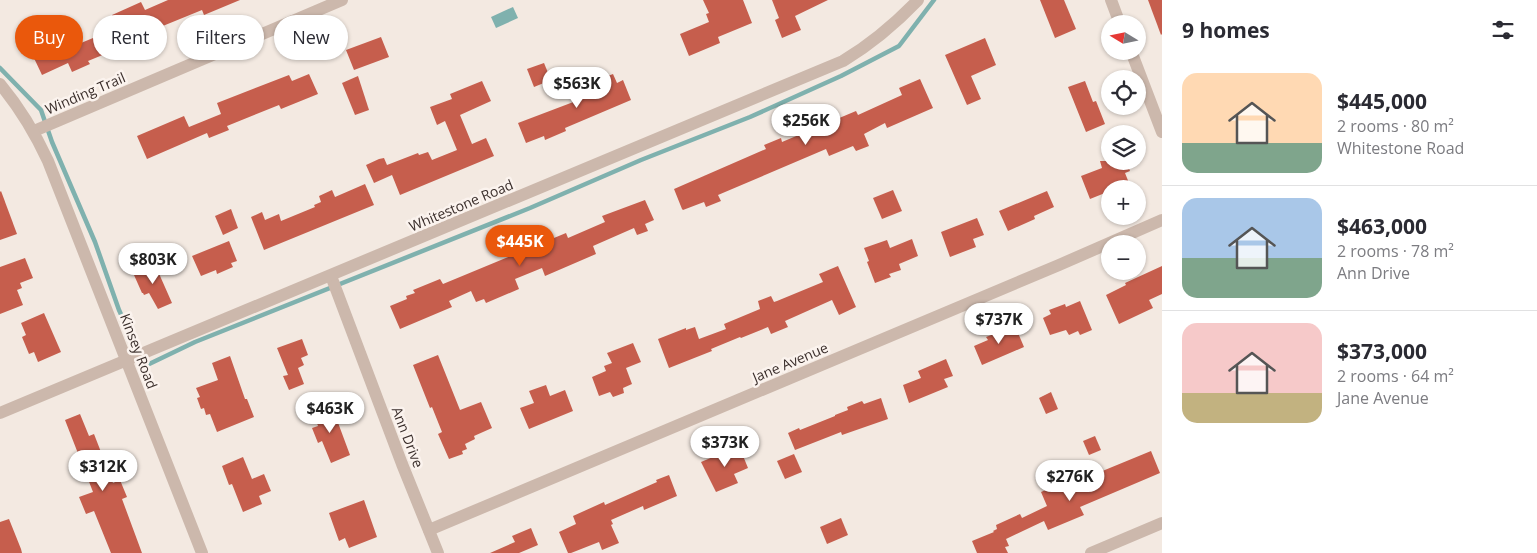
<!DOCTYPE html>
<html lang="en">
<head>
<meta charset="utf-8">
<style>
  body { margin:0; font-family:"Open Sans",sans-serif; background:#f7f7f7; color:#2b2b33; height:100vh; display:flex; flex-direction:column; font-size:19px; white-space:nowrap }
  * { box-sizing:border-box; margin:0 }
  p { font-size:16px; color:#7c7c81 }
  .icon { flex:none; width:28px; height:28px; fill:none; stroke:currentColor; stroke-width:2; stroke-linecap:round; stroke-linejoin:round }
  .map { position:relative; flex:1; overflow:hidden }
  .side { display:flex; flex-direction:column; background:#fff; width:375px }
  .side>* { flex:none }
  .banner { position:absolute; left:15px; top:15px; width:475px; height:45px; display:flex; gap:10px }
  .needle { width:32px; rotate:280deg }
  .buttons { position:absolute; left:1101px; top:15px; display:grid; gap:10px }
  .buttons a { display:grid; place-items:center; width:45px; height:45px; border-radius:50%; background:#fff; box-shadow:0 1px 4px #0004; font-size:25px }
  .price { position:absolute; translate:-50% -42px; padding:0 11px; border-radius:18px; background:#fff; color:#222; font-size:16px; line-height:32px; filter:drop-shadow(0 1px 2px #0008) }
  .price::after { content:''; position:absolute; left:50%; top:30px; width:15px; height:11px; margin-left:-8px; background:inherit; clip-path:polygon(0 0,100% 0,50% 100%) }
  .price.selected { background:#ea580c; color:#fff }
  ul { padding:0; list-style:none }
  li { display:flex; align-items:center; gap:15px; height:125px; padding:0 20px }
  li+li { border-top:1px solid #e1e1e2 }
  li span { display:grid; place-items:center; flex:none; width:140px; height:100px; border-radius:15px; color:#555 }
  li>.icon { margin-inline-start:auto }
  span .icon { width:60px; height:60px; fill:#fffc; stroke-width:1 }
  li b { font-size:21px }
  h2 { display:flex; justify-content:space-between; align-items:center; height:60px; padding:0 20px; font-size:21px }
  .pill { padding:0 18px; border-radius:22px; background:#fff; box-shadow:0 1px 4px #0004; font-size:18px; line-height:45px }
  .pill.selected { background:#ea580c; color:#fff }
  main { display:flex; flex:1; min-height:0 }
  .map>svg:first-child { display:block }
</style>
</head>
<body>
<main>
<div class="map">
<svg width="1162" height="553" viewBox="0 0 1162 553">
  <rect width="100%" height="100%" fill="#f3e9e1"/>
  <polygon fill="#7fb1ae" points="513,7 518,18 496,28 491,17"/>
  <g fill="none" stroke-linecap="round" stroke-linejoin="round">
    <polyline stroke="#7fb1ae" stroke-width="4.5" points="0,68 41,110 52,142 95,242 119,310 145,366 195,342 530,208 641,160 750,117 841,76 899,46 934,0"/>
  </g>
  <g fill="#c65e4d">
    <polygon points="168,0 240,0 204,15 202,10 153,30 156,37 123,51 122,47 88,61 90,64 72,72 68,63 42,75 33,56 36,55 25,28 48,18 49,20 55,18 65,43 78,37 81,43 117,28 112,15 141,2 145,10"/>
    <polygon points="703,0 743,0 752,23 718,37 720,43 689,56 680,34 709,22 706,14 709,13"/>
    <polygon points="772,0 828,0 795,16 801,30 782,38 775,20 779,18"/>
    <polygon points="1040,0 1064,0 1076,29 1055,38"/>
    <polygon points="1148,0 1162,0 1162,34 1161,35"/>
    <polygon points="381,37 389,57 354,70 346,50"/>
    <polygon points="985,38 996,65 971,76 981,99 967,105 945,55"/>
    <polygon points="544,63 551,80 534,87 527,69"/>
    <polygon points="309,74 318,94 281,109 279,105 227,126 229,130 209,138 207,133 147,159 137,136 184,116 189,127 221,114 217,103 289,75 292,81"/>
    <polygon points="613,74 617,83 623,80 631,100 565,128 566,131 545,140 544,136 526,143 518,123 576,101 575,97 588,92 585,85"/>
    <polygon points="358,76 369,110 355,115 342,83"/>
    <polygon points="920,79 933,108 887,128 885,123 864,134 869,146 856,151 853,146 829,156 826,149 718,195 721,201 706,207 704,202 683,210 682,209 674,189 766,149 764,145 781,138 782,142 856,111 858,115 902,95 899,88"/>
    <polygon points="482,81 491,101 460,115 472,144 486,138 494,156 400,195 392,175 374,183 366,165 379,159 384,158 387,165 418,153 419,155 428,152 432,160 457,150 445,121 437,125 430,107 452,99 450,94"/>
    <polygon points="1085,81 1093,102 1096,101 1105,124 1086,132 1068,87"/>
    <polygon points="1100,161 1126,161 1130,171 1125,173 1129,183 1115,189 1110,189 1110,191 1090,199 1081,176 1102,168"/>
    <polygon points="365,184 374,205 264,250 251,217 262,212 265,220 279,214 281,221 315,207 314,205 321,202 319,196 332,190 335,197"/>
    <polygon points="893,190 902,211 882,219 873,198"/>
    <polygon points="1,191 17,234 0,240 0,192"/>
    <polygon points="1047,191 1054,207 1034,216 1035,219 1008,231 999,211"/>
    <polygon points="645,200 654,220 645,224 648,231 637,235 634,228 593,246 596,254 545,276 542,268 515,279 519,289 486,303 484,299 476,302 471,291 449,301 452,307 400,329 390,306 407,299 406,296 415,293 413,290 440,279 443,284 566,233 568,238 605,222 602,216"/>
    <polygon points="231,209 238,228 223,235 215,216"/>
    <polygon points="977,218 984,235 973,239 976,247 950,257 941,232"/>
    <polygon points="912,239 918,256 899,264 901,270 889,274 891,277 875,283 867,262 869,261 864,248 887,240 890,248"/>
    <polygon points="229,241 237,261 231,263 233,267 217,274 216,270 201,276 192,256"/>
    <polygon points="25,258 33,278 20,283 22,288 17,290 23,305 0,314 0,267"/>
    <polygon points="153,260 172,303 158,309 149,293 144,295 143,293 142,293 134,275 142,272 139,266"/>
    <polygon points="838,266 856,307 839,315 832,300 785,321 788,327 771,334 768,327 741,338 740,337 711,349 712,351 669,368 658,339 686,328 686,330 695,327 699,339 726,329 724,324 760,309 758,301 771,296 774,302 777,301 823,282 819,274"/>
    <polygon points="1162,266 1162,294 1149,300 1153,308 1119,324 1106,295 1126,285 1125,283"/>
    <polygon points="1080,301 1092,330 1080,335 1078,331 1069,335 1066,330 1050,335 1043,318 1051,314 1049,310 1065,304 1066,307"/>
    <polygon points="44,313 61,352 38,362 34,352 29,354 22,337 26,335 21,323"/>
    <polygon points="1015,326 1024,347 982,365 974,346 988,340 986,337"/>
    <polygon points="302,339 308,355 301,358 304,365 298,368 304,384 289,390 283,376 288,375 277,348"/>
    <polygon points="633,343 641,362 626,368 632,384 623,388 624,393 613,397 610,392 599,396 592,377 606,371 604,366 612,363 607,353"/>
    <polygon points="438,355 460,410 481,402 492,428 474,436 475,439 465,444 467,449 462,451 463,454 449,459 438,434 442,432 432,407 430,408 413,365"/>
    <polygon points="230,356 245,399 247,399 254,417 217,432 210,414 206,415 204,408 201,409 197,398 200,397 196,388 218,380 212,363"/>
    <polygon points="946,359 953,376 944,379 948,387 909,403 903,385 921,378 918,371"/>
    <polygon points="546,385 550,396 565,390 573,411 529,429 520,408 534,403 529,391"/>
    <polygon points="1051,392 1058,409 1046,414 1039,398"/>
    <polygon points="881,398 888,419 842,435 841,432 795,450 788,433 799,428 800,430 835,416 835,415 848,410 847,407 862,401 864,404"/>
    <polygon points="328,403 335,421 337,420 350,455 331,463 322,441 318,443 312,428 318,426 312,409"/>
    <polygon points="80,414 89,436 94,434 113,483 120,480 127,497 122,499 142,553 111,553 94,511 86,514 79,497 93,492 65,420"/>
    <polygon points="1095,436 1101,450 1089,455 1083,441"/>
    <polygon points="739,446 748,468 734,474 738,483 716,492 701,462"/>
    <polygon points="1151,451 1160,473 1080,507 1084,515 1048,530 1044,521 1006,539 1009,546 1005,547 1008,553 977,553 972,541 994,532 993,531 997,529 996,525 1020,514 1022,518 1047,506 1041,492 1060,484 1063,492 1101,476 1100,472"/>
    <polygon points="794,454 802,472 785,479 777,461"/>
    <polygon points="243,457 252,479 264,474 271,491 259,496 262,504 243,512 232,484 229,485 222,466"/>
    <polygon points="669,475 677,496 644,510 643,506 611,520 613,524 611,525 619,543 602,550 599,542 571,553 568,553 559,532 576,524 573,516 604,502 605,505 657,482 656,480"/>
    <polygon points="364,500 377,537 349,548 345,538 339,541 329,513"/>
    <polygon points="841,518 848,535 827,544 820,527"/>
    <polygon points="9,519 21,549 22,553 0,553 0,522"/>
    <polygon points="531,528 538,545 519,553 490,553 515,542 512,536"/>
  </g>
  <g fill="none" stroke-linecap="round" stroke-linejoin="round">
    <g stroke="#ccb8ac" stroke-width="12">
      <polyline points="1111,0 1120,24"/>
      <polyline points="1131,51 1162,132"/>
      <polyline points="34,131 342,0"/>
      <polyline points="331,276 402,464 438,553"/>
      <path d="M 0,413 L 843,61 C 871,44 895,24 918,0"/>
      <polyline points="429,530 1059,265 1162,220"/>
      <polyline points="1091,553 1162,523"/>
    </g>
    <path stroke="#ccb8ac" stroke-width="12" d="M 0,84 C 20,108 35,133 48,161 L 202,553"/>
  </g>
  <g text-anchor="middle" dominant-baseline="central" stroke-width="5" stroke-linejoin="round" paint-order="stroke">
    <g font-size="14" fill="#3a2e2b" stroke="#fbf3ee">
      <text transform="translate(85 93) rotate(-23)">Winding Trail</text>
      <text transform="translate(461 205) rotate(-23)">Whitestone Road</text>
      <text transform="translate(139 351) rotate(69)">Kinsey Road</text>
      <text transform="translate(790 362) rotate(-23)">Jane Avenue</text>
      <text transform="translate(408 437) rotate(69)">Ann Drive</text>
    </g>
  </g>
</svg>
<div class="buttons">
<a><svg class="needle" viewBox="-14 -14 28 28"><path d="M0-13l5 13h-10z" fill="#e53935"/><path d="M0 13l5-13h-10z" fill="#7c7c81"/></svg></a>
<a><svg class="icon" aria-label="locate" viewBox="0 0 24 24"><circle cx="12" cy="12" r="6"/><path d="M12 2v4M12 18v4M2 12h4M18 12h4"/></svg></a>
<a><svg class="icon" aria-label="layers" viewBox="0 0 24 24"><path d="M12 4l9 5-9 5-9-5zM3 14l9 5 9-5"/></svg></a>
<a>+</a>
<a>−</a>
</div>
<b class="price" style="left:577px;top:109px">$563K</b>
<b class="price" style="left:806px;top:146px">$256K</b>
<b class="price selected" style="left:520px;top:267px">$445K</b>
<b class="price" style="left:153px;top:285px">$803K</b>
<b class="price" style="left:999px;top:345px">$737K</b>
<b class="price" style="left:330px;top:434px">$463K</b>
<b class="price" style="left:725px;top:468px">$373K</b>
<b class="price" style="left:103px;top:492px">$312K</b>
<b class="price" style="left:1070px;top:502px">$276K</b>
<div class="banner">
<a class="pill selected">Buy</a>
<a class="pill">Rent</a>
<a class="pill">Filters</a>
<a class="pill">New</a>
</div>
</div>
<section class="side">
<h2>9 homes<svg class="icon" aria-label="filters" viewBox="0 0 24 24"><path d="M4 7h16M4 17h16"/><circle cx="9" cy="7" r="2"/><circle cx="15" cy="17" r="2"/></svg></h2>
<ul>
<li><span style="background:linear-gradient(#ffd9b3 70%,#7fa58c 0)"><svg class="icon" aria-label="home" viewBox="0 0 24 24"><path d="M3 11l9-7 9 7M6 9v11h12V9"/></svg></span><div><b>$445,000</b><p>2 rooms · 80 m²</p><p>Whitestone Road</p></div></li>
<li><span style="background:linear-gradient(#a9c7e8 60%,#7fa58c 0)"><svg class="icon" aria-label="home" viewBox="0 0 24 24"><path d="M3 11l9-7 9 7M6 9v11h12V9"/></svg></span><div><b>$463,000</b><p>2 rooms · 78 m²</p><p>Ann Drive</p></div></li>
<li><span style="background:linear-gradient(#f6c9c9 70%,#c2b280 0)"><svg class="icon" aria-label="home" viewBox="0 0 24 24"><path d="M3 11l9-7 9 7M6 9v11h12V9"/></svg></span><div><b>$373,000</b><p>2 rooms · 64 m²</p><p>Jane Avenue</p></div></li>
</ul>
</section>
</main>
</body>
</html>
